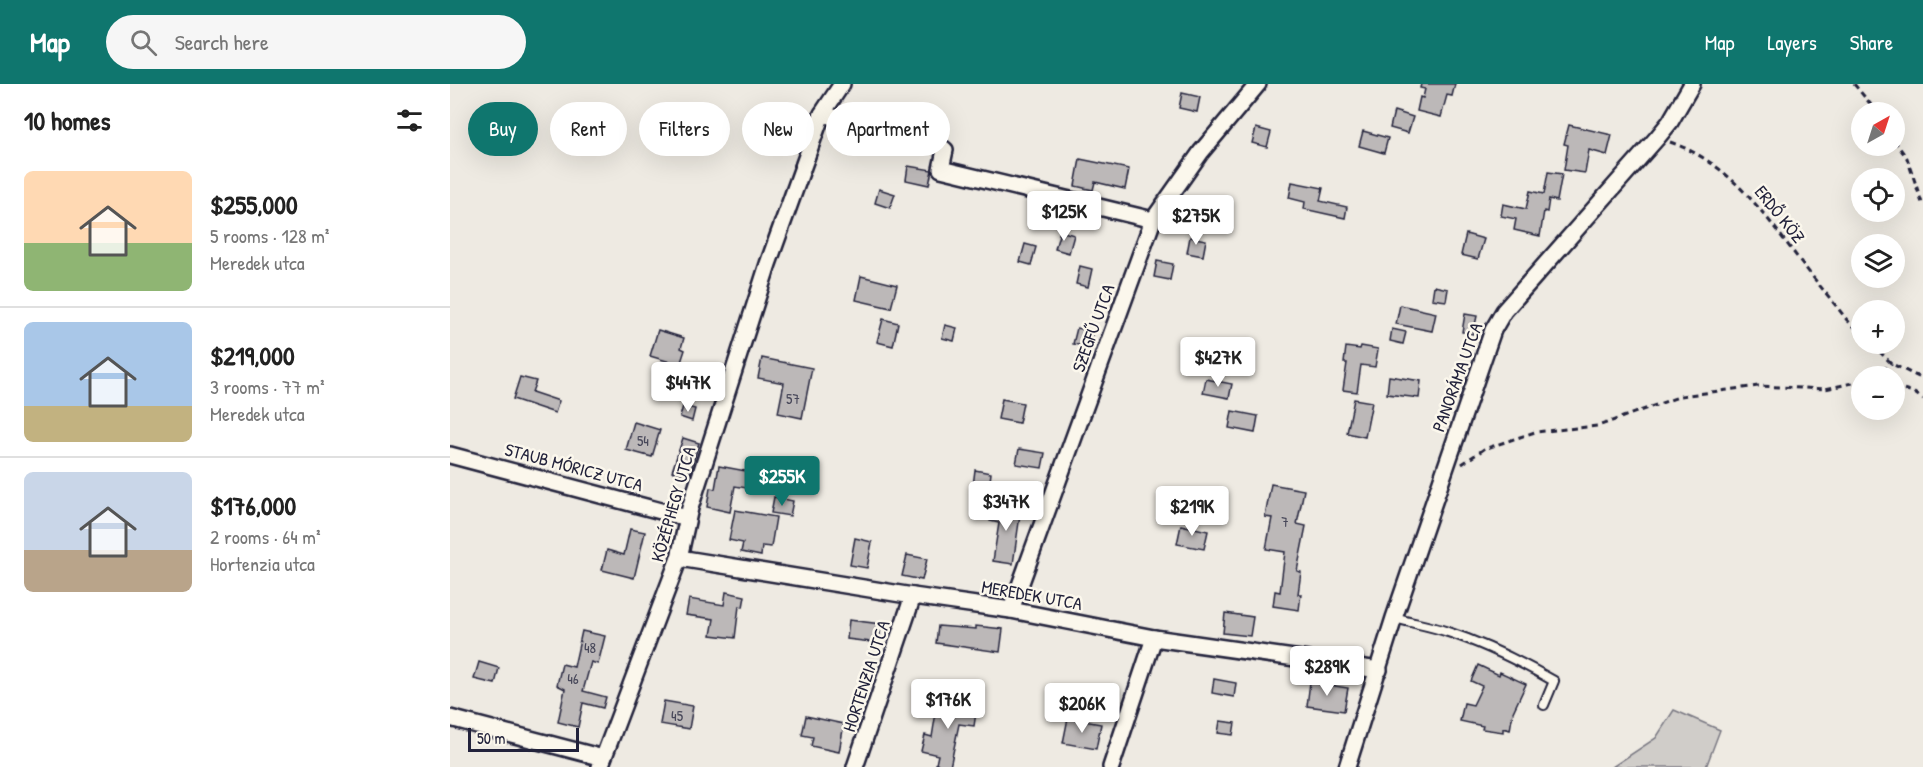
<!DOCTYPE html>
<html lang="en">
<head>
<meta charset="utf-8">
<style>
  body { margin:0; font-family:"Patrick Hand",sans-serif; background:#f6f6f6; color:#222; height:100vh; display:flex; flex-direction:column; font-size:22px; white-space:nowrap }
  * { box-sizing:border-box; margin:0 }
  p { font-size:20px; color:#767676 }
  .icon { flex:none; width:33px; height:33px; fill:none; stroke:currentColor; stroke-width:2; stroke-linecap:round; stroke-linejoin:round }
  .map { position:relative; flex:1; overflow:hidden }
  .panel { display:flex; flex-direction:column; background:#fff; width:450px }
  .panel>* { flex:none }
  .top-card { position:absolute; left:18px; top:18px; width:570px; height:54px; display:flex; gap:12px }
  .needle { width:39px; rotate:39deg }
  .buttons { position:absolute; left:1401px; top:18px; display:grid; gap:12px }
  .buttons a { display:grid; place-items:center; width:54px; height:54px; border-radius:50%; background:#fff; box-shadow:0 6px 24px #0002; font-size:30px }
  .scale { position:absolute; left:18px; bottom:15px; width:111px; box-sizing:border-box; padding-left:6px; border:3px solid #22223b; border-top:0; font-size:16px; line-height:21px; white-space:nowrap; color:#22223b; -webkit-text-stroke:4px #fbf7ec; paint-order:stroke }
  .price { position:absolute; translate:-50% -51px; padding:0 14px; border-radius:6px; background:#fff; color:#222; font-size:20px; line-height:39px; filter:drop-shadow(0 2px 3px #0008) }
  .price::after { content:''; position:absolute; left:50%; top:36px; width:18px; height:14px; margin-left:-9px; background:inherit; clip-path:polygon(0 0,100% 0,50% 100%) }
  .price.selected { background:#0f766e; color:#fff }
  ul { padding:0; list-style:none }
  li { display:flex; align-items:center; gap:18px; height:150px; padding:0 24px }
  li+li { border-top:2px solid #e0e0e0 }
  li span { display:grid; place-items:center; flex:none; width:168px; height:120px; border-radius:9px; color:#555 }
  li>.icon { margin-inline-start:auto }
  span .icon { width:72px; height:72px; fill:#fffc; stroke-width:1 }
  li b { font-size:26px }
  h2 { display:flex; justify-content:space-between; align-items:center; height:72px; padding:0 24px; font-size:26px }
  .pill { padding:0 21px; border-radius:27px; background:#fff; box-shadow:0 6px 24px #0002; font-size:21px; line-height:54px }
  .pill.selected { background:#0f766e; color:#fff }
  header { display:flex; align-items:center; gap:36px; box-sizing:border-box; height:84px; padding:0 30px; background:#0f766e; color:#fff }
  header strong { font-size:28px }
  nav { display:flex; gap:33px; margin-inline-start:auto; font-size:21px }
  .search { width:420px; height:54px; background:#f6f6f6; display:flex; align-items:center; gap:15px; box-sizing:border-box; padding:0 21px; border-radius:33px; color:#767676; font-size:22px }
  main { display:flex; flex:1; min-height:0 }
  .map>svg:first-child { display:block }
</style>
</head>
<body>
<header>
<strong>Map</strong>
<div class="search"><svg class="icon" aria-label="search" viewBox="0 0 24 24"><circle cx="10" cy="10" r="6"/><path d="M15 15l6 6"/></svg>Search here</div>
<nav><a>Map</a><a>Layers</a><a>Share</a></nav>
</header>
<main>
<section class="panel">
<h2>10 homes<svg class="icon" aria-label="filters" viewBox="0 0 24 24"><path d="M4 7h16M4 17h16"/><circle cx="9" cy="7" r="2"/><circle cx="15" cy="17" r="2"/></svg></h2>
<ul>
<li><span style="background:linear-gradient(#ffd9b3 60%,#8fb573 0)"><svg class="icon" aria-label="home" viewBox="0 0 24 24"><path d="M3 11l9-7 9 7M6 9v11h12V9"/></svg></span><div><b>$255,000</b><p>5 rooms · 128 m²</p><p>Meredek utca</p></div></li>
<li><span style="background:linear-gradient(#a9c7e8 70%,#c2b280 0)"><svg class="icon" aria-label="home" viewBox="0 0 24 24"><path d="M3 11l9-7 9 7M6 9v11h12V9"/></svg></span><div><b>$219,000</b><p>3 rooms · 77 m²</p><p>Meredek utca</p></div></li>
<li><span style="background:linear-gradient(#c9d6e8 65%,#b9a48a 0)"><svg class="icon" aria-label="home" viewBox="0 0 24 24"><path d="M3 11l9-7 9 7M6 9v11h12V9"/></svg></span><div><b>$176,000</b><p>2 rooms · 64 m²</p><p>Hortenzia utca</p></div></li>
</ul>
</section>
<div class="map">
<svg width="1473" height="683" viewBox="0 0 1473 683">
  <rect width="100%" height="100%" fill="#eeeae2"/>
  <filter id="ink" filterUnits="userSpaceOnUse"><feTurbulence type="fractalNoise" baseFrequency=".0167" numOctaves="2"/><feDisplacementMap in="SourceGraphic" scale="12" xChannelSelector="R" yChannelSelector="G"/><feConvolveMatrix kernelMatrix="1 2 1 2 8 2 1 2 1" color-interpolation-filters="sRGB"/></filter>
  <g filter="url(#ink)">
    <polygon fill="#d0cdc9" stroke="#797882" stroke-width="1.5" points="1224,626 1270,646 1256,683 1162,683 1206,654"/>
    <g fill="#bcb8b8" stroke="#22223b" stroke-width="1.5">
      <polygon points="971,0 1005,0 1002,12 997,11 991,33 967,27 970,13 973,14 975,5 970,4"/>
      <polygon points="732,9 750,13 747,28 729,24"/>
      <polygon points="944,27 963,33 958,49 940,44"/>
      <polygon points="1119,41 1162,51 1157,71 1139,66 1135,89 1114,86 1118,61 1114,60"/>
      <polygon points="806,44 821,48 817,63 802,59"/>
      <polygon points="913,47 938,54 934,69 909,62"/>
      <polygon points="630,75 679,85 675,105 645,98 643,106 625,102"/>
      <polygon points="458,82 482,86 479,101 456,96"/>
      <polygon points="1098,88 1112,90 1107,117 1099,115 1097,128 1094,127 1090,152 1064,146 1066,135 1051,132 1053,120 1076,125 1080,107 1094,110"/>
      <polygon points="842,98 873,104 870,117 897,123 895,134 854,125 855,118 839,114"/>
      <polygon points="429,105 445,110 440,124 425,119"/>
      <polygon points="610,147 624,151 619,169 605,165"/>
      <polygon points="1016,150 1034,155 1028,175 1011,171"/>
      <polygon points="740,153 756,156 753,172 737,169"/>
      <polygon points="575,160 586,163 581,181 570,178"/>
      <polygon points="707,177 723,180 720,196 704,193"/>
      <polygon points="630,182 642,185 638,203 626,200"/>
      <polygon points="411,192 447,201 441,224 406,216"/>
      <polygon points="984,202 998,205 996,217 982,215"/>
      <polygon points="950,221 986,229 982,247 946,240"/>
      <polygon points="1015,230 1027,232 1023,250 1012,248"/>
      <polygon points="433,235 448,239 443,262 427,258"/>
      <polygon points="495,241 507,244 504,257 492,254"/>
      <polygon points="627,244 643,247 639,263 623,260"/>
      <polygon points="942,245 956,248 953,260 940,257"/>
      <polygon points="208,246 234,254 231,264 235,266 230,281 200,272"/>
      <polygon points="911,262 928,265 925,283 911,281 907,308 893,306 897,279 894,279 896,263 910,265"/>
      <polygon points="312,274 362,284 352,334 328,329 334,299 308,294"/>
      <polygon points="939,292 971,297 969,314 937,310"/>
      <polygon points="70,293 86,297 82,308 109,317 105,329 63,315"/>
      <polygon points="756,295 782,300 779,314 753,309"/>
      <polygon points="552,315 573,319 569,339 548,335"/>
      <polygon points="904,315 922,318 915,353 897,349"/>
      <polygon points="233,322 245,325 242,337 230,333"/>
      <polygon points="782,327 808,332 805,349 779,344"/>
      <polygon points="184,338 210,346 202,373 176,366"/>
      <polygon points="233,354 249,359 239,393 222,387"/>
      <polygon points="569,365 595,369 592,384 566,380"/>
      <polygon points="269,382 312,390 309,406 285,402 280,428 257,423 260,404 265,405"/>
      <polygon points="525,386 541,389 539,405 523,402"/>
      <polygon points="821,400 854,406 847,440 856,442 847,487 851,488 848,510 851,510 849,526 823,522 825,507 830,508 835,468 816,465 822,434 815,433"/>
      <polygon points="324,413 343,417 340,432 321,429"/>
      <polygon points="543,420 571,424 563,480 543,477 549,439 540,437"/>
      <polygon points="285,426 326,433 321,463 312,462 311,472 291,468 293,459 279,456"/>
      <polygon points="731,441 758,447 754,465 727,460"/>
      <polygon points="180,445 195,448 184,494 152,486 157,466 174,471"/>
      <polygon points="405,454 422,458 417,484 400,481"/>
      <polygon points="457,471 477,475 472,496 452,492"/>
      <polygon points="276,508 295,512 293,523 289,522 285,554 261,551 264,535 236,531 239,515 274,521"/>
      <polygon points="775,529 803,533 800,552 773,549"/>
      <polygon points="399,536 431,540 429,559 397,555"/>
      <polygon points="488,542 526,545 526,542 553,545 550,568 486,559"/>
      <polygon points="132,547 155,552 148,580 141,578 133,607 156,613 153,624 133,619 128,643 108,638 115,605 107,601 112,580 124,583"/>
      <polygon points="29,578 49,584 45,600 24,595"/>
      <polygon points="1028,581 1049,591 1050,588 1076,600 1063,628 1060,646 1053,644 1053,648 1032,645 1033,642 1010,637 1014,619 1023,621 1032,602 1021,597"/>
      <polygon points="764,595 786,599 784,613 762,609"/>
      <polygon points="860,598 898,604 894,627 857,622"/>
      <polygon points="488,616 527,622 524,642 509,640 500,683 486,680 488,671 471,667 475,651 482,653"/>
      <polygon points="214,617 243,622 239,645 210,640"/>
      <polygon points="356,632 394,640 389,668 361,662 363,653 352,651"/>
      <polygon points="618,634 651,640 646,665 613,659"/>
      <polygon points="770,637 785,639 783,651 768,649"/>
    </g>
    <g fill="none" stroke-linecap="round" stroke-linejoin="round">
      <defs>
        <path id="lane" d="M 944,534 C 962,539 981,542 998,548 C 1035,560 1071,578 1104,597 L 1094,621"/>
        <g id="street">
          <polyline points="372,30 488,60 495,66 491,85 703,136"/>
          <polyline points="0,371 237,434"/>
          <polyline points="229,474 463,512 561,526 704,554 929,586"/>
          <polyline points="561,526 703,136 751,68 808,0"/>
          <polyline points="0,634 153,674"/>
          <polyline points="150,683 229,474 240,424 318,180 372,30 392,0"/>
          <polyline points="405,683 463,512"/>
          <polyline points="661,683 704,554"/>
          <polyline points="897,683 944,534 1043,246 1054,227 1207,54 1220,38 1242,0"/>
        </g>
      </defs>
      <use href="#lane" stroke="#22223b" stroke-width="12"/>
      <use href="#street" stroke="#22223b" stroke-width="20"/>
      <g stroke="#22223b" stroke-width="3" stroke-dasharray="6 4.5" stroke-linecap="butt">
        <polyline points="1404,0 1427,28"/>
        <polyline points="1444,56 1457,74 1473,122"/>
        <path d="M 1220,58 C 1278,78 1312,127 1348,174 C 1364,195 1381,215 1397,236 L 1412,250"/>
        <polyline points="1422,260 1442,280 1473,295"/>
        <polyline points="1423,292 1442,280"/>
        <polyline points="1444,302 1463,308 1473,315"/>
        <polyline points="1012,380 1034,365 1085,348 1148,342 1231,312 1308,302 1375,305 1412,297"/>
      </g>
      <use href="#lane" stroke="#fbf7ec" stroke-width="8"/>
      <use href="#street" stroke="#fbf7ec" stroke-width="15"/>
    </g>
  </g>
  <g text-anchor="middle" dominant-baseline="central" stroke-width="5" stroke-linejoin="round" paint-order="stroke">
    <g font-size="15" fill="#48485a">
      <text x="343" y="314">57</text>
      <text x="193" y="356">54</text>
      <text x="835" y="437">7</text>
      <text x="140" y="563">48</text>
      <text x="123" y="594">46</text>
      <text x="227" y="631">45</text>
    </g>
    <g font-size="18" fill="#22223b" stroke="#fbf7ec">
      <text transform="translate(1330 130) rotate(51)">ERDŐ KÖZ</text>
      <text transform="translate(643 244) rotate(-70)">SZEGFŰ UTCA</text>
      <text transform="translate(1007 293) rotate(-70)">PANORÁMA UTCA</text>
      <text transform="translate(124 383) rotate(15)">STAUB MÓRICZ UTCA</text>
      <text transform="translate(223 420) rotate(-74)">KÖZÉPHEGY UTCA</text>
      <text transform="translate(582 511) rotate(10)">MEREDEK UTCA</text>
      <text transform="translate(416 592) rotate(-72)">HORTENZIA UTCA</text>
    </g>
  </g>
</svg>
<div class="buttons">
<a><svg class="needle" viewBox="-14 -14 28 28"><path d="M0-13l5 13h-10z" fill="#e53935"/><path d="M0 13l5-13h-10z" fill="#767676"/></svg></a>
<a><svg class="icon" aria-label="locate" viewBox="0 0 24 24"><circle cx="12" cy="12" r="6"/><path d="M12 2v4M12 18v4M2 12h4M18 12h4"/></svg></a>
<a><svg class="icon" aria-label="layers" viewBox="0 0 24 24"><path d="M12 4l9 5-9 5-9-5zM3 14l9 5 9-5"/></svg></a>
<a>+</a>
<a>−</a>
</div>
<div class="scale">50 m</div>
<b class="price" style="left:614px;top:158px">$125K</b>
<b class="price" style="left:746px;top:162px">$275K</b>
<b class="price" style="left:768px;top:304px">$427K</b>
<b class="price" style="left:238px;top:329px">$447K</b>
<b class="price selected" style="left:332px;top:423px">$255K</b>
<b class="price" style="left:556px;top:448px">$347K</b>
<b class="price" style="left:742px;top:453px">$219K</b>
<b class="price" style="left:877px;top:613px">$289K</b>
<b class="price" style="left:498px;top:646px">$176K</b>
<b class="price" style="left:632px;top:650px">$206K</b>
<div class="top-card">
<a class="pill selected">Buy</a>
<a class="pill">Rent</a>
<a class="pill">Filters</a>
<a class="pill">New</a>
<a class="pill">Apartment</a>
</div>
</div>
</main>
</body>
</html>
